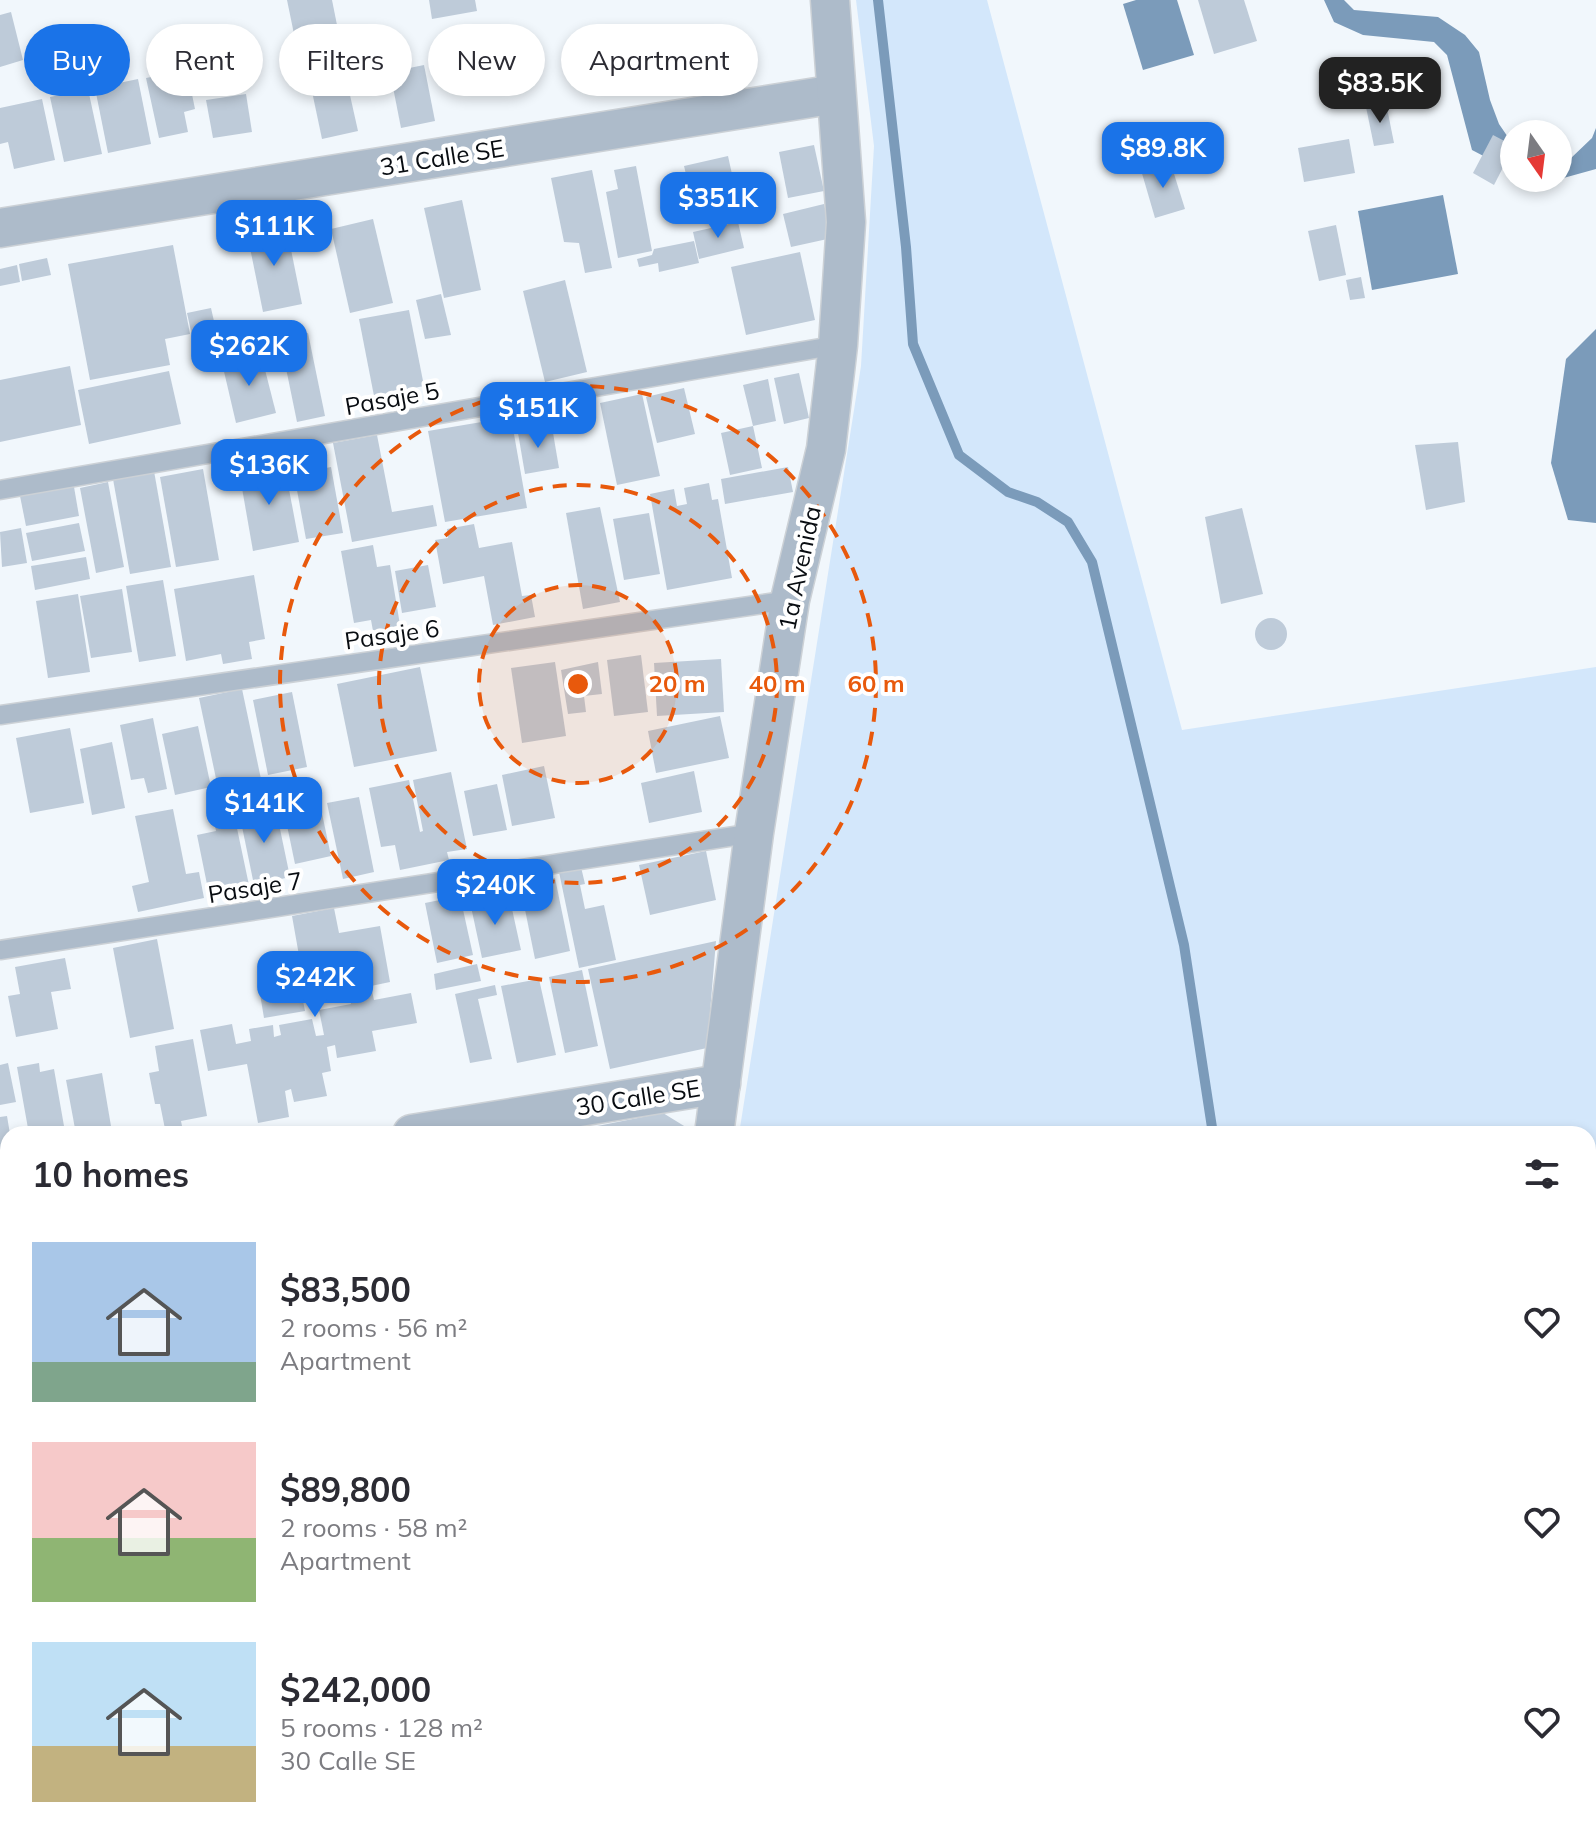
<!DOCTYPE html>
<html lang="en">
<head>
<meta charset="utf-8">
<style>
  body { margin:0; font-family:Mulish,sans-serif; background:#f7f7f7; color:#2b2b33; height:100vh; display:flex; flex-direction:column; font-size:30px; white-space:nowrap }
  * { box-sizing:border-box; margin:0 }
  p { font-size:26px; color:#7c7c81 }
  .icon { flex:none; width:44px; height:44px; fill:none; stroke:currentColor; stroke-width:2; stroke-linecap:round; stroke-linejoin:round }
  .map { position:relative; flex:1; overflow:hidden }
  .drawer { position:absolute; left:0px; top:1126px; width:1596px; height:714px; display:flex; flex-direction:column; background:#fff; border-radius:24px 24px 0 0; box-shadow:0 4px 12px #0003 }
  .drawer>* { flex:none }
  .banner { position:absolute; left:24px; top:24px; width:800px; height:72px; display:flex; gap:16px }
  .needle { width:52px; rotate:166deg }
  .controls { position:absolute; left:1500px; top:120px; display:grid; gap:16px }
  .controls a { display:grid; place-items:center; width:72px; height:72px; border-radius:50%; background:#fff; box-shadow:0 4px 12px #0003; font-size:40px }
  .price { position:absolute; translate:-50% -68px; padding:0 18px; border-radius:16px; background:#1a73e8; color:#fff; font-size:26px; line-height:52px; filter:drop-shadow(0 2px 4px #0008) }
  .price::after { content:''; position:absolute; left:50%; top:48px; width:24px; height:18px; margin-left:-12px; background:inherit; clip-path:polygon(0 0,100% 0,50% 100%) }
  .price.current { background:#222; color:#fff }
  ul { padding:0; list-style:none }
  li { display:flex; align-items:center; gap:24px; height:200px; padding:0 32px }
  li span { display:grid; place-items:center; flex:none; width:224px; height:160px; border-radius:0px; color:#555 }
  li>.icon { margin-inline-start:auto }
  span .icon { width:96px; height:96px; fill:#fffc; stroke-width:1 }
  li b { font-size:34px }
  h2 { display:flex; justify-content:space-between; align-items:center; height:96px; padding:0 32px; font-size:34px }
  .pill { padding:0 28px; border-radius:36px; background:#fff; box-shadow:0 4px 12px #0003; font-size:28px; line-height:72px }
  .pill.current { background:#1a73e8; color:#fff }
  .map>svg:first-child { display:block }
</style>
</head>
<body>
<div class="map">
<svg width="1596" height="1839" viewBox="0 0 1596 1839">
  <rect width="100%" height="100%" fill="#f1f7fc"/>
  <polygon fill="#d3e7fb" points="856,0 987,0 1182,730 1596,667 1596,1839 546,1839 549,1832 1588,1832 1588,1134 739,1134 861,366 874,146"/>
  <g fill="#7b9bba">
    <polygon points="1136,0 1177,0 1194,55 1143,70 1123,4"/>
    <polygon points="1324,0 1344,0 1354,10 1438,17 1465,35 1479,52 1490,100 1499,124 1514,146 1514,172 1472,150 1447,55 1434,42 1363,35 1334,22"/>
    <polygon points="1596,128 1596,169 1549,182 1534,178 1558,178 1558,158 1570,159 1592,138"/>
    <polygon points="1443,195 1458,274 1372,290 1358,211"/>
    <polygon points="1596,329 1596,523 1568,520 1551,463 1566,359"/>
  </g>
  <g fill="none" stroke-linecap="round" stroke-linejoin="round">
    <g stroke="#7b9bba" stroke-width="10">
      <polyline points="878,0 906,247 913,344 959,455 1008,492 1037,502 1068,522 1092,562 1184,945 1213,1134"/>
      <polyline points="1243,1839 1243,1832"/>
    </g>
  </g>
  <g fill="#becbd9">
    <polygon points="287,0 332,0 337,25 294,34"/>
    <polygon points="429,0 475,0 477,11 432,19"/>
    <polygon points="1198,0 1244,0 1257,41 1214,54"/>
    <polygon points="11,12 23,60 0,67 0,15"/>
    <polygon points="341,55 358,131 322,139 306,63"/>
    <polygon points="424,65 435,121 401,128 390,72"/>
    <polygon points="187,70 195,109 184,112 188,132 159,138 146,78"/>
    <polygon points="138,79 151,144 108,153 95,88"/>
    <polygon points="88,89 102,154 64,162 50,97"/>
    <polygon points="246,94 252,132 213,138 206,100"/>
    <polygon points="42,99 55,160 14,169 8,142 0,144 0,108"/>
    <polygon points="1386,103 1394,143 1374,146 1366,107"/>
    <polygon points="1493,135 1514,146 1494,185 1473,173"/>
    <polygon points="1349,139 1355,173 1304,182 1298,148"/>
    <polygon points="814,145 824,191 788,198 779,152"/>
    <polygon points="728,156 741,215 704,223 698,198 692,199 684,166"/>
    <polygon points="1170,161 1185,209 1155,218 1141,170"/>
    <polygon points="636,166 652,251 618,258 606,192 618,189 614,170"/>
    <polygon points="592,170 612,268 585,273 579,243 564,242 551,178"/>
    <polygon points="462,200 481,290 444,298 424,208"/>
    <polygon points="824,204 832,238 791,247 783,214"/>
    <polygon points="373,219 393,303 350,313 331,229"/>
    <polygon points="738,222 744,248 699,259 693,232"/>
    <polygon points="286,225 302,304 263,312 247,233"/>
    <polygon points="1336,225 1346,275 1319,281 1308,231"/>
    <polygon points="694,241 699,263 659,272 658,263 639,267 637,259 652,255 654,249"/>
    <polygon points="173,245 190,334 165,339 170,365 90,380 68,264"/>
    <polygon points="800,252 815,320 746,335 731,267"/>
    <polygon points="47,258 51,275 22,281 19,264"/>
    <polygon points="17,265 20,282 0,286 0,269"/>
    <polygon points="1361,277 1365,298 1350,300 1346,280"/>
    <polygon points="565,280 587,372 545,382 523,291"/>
    <polygon points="441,294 451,335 425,339 416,300"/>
    <polygon points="211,308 216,330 192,336 187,313"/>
    <polygon points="409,310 424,386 374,396 359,319"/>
    <polygon points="308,333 325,416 297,422 280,339"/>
    <polygon points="261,354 276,413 236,423 222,363"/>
    <polygon points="70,366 81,425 0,442 0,380"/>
    <polygon points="169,371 181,424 89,444 78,390"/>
    <polygon points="799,373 809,418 784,424 774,378"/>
    <polygon points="768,379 776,421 753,426 762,468 730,475 721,433 753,426 743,385"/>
    <polygon points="684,388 695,434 657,443 646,397"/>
    <polygon points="642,394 660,476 617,485 600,403"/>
    <polygon points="511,417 527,508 445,522 428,431"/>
    <polygon points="552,427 559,468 525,474 518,433"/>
    <polygon points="377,435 392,512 433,505 437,526 352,542 333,443"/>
    <polygon points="1458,442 1465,502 1426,510 1415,445"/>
    <polygon points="284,463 299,542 253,551 239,471"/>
    <polygon points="331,467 343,533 306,539 294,474"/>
    <polygon points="788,467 793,492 725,504 721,479"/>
    <polygon points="203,469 219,560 176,567 160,477"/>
    <polygon points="154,471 171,567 130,574 113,479"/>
    <polygon points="108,482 124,567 96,573 80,488"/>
    <polygon points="709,483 712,500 718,499 732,578 667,590 650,494 674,489 677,506 687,504 684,488"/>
    <polygon points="74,487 79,516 26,526 20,496"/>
    <polygon points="600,507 620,602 583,609 566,513"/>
    <polygon points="1242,508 1263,594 1221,604 1205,517"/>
    <polygon points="649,513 660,574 624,580 613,519"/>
    <polygon points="79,523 85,551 32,561 26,533"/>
    <polygon points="474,524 479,548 512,542 522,596 531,595 535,617 493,625 484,576 443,584 435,540 448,538 447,529"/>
    <polygon points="21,528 27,563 2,567 0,532"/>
    <polygon points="373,545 377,567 390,565 402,637 375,642 371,620 354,623 341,551"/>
    <polygon points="86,557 90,579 35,590 31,566"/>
    <polygon points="428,565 436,607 402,613 395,571"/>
    <polygon points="254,575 265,639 249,642 252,659 223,664 221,654 186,661 174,589"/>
    <polygon points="163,580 176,656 139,662 126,586"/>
    <polygon points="122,589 132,652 91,658 80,596"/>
    <polygon points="78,594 90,672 48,678 36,601"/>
    <circle cx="1271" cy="634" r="16"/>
    <polygon points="641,655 648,712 614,716 607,660"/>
    <polygon points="721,659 724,712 657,716 654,663"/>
    <polygon points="555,662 566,736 522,743 511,668"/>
    <polygon points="598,662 602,694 584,696 586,712 568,714 561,670"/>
    <polygon points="420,667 437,751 354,767 337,684"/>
    <polygon points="242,689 261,779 218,788 199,698"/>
    <polygon points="292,692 307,767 268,775 253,700"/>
    <polygon points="720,716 729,758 656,773 648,731"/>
    <polygon points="153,718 167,789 148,793 144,778 131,780 120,725"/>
    <polygon points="198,726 211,787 175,795 162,734"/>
    <polygon points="70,728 84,803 30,813 16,738"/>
    <polygon points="112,742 125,808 92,815 80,749"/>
    <polygon points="544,766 555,818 512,826 502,775"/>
    <polygon points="694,771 702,812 649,823 641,783"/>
    <polygon points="451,772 467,849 447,852 449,860 400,870 395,845 381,847 369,788 409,780 420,832 423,831 413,780"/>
    <polygon points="497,784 507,830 473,836 464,791"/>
    <polygon points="230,795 250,890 210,899 197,835 216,831 210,799"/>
    <polygon points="359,797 374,872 343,879 327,803"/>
    <polygon points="320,804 331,856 295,864 284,811"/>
    <polygon points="275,805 290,877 254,885 239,812"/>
    <polygon points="173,809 186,874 199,872 204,898 138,912 132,886 149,882 135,816"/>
    <polygon points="706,851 716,900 650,915 639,865"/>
    <polygon points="581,867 585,884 580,885 585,909 604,905 616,960 579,968 559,872"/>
    <polygon points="555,878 570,951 535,959 520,885"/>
    <polygon points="501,895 505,911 512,909 521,950 482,958 470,902"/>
    <polygon points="460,896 473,955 437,963 425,903"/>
    <polygon points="334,908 339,933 380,926 390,982 371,986 374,1000 411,993 417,1023 372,1031 376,1051 337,1058 335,1045 327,1047 331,1071 322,1073 327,1096 294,1102 291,1089 285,1091 289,1117 258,1123 247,1064 208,1071 200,1030 232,1024 236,1044 251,1041 249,1029 273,1025 274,1037 281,1035 279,1025 312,1019 316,1036 324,1035 319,1010 351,1004 345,971 303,978 292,916"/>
    <polygon points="157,939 174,1029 130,1038 113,948"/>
    <polygon points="716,941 707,1048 610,1069 588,969"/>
    <polygon points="65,958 71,989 51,992 58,1029 16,1037 8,996 20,994 15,967"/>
    <polygon points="477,964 481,981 436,990 434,974"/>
    <polygon points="582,970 598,1046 565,1053 549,977"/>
    <polygon points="539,979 556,1055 517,1063 501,986"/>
    <polygon points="299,980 305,1011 264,1018 259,988"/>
    <polygon points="495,985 497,995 478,999 492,1059 470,1063 455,994"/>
    <polygon points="193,1039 207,1116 181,1121 183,1131 166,1134 160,1104 155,1104 149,1073 159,1071 155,1046"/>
    <polygon points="8,1063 16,1102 0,1105 0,1065"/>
    <polygon points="39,1063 40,1072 54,1069 64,1126 49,1128 50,1134 29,1134 17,1067"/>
    <polygon points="102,1073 112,1132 76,1134 66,1080"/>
    <polygon points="663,1113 689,1129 688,1134 557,1134"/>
    <polygon points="7,1116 10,1134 8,1134 8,1156 0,1157 0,1117"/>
    <polygon points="8,1241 8,1287 2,1288 0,1243"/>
    <polygon points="8,1344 8,1428 0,1429 0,1345"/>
    <polygon points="8,1461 8,1533 2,1535 0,1463"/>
    <polygon points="8,1712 8,1737 7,1737 1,1714"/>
    <polygon points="8,1813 8,1832 22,1832 24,1839 0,1839 0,1815"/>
    <polygon points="29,1832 90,1832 92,1839 31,1839"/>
  </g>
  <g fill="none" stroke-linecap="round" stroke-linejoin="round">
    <defs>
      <g id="service">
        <polyline points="0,490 838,345"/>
        <polyline points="0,715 790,600"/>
        <polyline points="0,950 754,833"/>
        <polyline points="0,1450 8,1449"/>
        <polyline points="0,1686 8,1684"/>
      </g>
      <g id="minor">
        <polyline points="0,228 836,94"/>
        <polyline points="412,1134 721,1084"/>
        <polyline points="714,1134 754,833 790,600 826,449 838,345 846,222 830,0"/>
        <polyline points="0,1201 8,1200"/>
        <polyline points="522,1839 525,1832"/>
      </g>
    </defs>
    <use href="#service" stroke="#ccd1d6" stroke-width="21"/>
    <use href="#minor" stroke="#ccd1d6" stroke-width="41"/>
    <use href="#service" stroke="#adbbca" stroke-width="18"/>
    <use href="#minor" stroke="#adbbca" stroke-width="38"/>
  </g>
  <circle cx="578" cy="684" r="99" fill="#e8590c" fill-opacity=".12"/>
  <g fill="none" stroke="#e8590c" stroke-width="4" stroke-dasharray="14 10">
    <circle cx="578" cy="684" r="99"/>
    <circle cx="578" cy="684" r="199"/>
    <circle cx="578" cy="684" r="298"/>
  </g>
  <g text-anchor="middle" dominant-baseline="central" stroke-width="8" stroke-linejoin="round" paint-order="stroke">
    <g font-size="24" fill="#080c11" stroke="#fff">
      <text transform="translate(442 157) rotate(-9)">31 Calle SE</text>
      <text transform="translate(392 398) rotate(-10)">Pasaje 5</text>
      <text transform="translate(799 568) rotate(-78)">1a Avenida</text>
      <text transform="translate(392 634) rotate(-8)">Pasaje 6</text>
      <text transform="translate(255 887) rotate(-9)">Pasaje 7</text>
      <text transform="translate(638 1097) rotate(-9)">30 Calle SE</text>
    </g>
  </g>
  <circle cx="578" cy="684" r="12" fill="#e8590c" stroke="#fff" stroke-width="4"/>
  <g font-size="24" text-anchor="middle" font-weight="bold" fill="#e8590c" stroke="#fff" stroke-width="8" stroke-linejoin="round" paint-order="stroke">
    <text x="677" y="692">20 m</text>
    <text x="777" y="692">40 m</text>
    <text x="876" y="692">60 m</text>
  </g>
</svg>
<div class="controls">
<a><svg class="needle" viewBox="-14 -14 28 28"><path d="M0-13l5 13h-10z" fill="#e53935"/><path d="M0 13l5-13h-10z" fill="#7c7c81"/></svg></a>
</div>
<b class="price current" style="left:1380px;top:125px">$83.5K</b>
<b class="price" style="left:1163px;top:190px">$89.8K</b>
<b class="price" style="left:718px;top:240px">$351K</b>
<b class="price" style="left:274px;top:268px">$111K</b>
<b class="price" style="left:249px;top:388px">$262K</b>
<b class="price" style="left:538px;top:450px">$151K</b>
<b class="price" style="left:269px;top:507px">$136K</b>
<b class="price" style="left:264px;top:845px">$141K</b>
<b class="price" style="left:495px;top:927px">$240K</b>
<b class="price" style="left:315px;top:1019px">$242K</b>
<div class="banner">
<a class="pill current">Buy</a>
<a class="pill">Rent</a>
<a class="pill">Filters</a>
<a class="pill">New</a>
<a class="pill">Apartment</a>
</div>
<section class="drawer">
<h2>10 homes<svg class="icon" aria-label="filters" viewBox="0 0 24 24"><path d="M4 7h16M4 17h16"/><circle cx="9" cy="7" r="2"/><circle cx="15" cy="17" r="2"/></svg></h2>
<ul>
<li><span style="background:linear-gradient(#a9c7e8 75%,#7fa58c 0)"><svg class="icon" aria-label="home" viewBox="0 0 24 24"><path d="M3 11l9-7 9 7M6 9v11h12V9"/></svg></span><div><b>$83,500</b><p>2 rooms · 56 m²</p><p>Apartment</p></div><svg class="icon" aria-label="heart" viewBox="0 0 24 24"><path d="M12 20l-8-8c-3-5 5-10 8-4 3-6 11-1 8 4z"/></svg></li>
<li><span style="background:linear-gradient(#f6c9c9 60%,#8fb573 0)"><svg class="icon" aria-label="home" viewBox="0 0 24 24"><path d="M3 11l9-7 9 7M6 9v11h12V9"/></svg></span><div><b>$89,800</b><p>2 rooms · 58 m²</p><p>Apartment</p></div><svg class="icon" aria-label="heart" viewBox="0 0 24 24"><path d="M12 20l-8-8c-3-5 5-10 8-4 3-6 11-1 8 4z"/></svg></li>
<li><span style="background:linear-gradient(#bfe0f5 65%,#c2b280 0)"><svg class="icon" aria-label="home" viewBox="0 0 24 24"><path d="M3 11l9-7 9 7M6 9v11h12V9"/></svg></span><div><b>$242,000</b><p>5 rooms · 128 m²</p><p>30 Calle SE</p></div><svg class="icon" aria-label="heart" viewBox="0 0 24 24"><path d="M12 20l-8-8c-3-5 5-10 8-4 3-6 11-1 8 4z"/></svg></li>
</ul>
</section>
</div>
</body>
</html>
